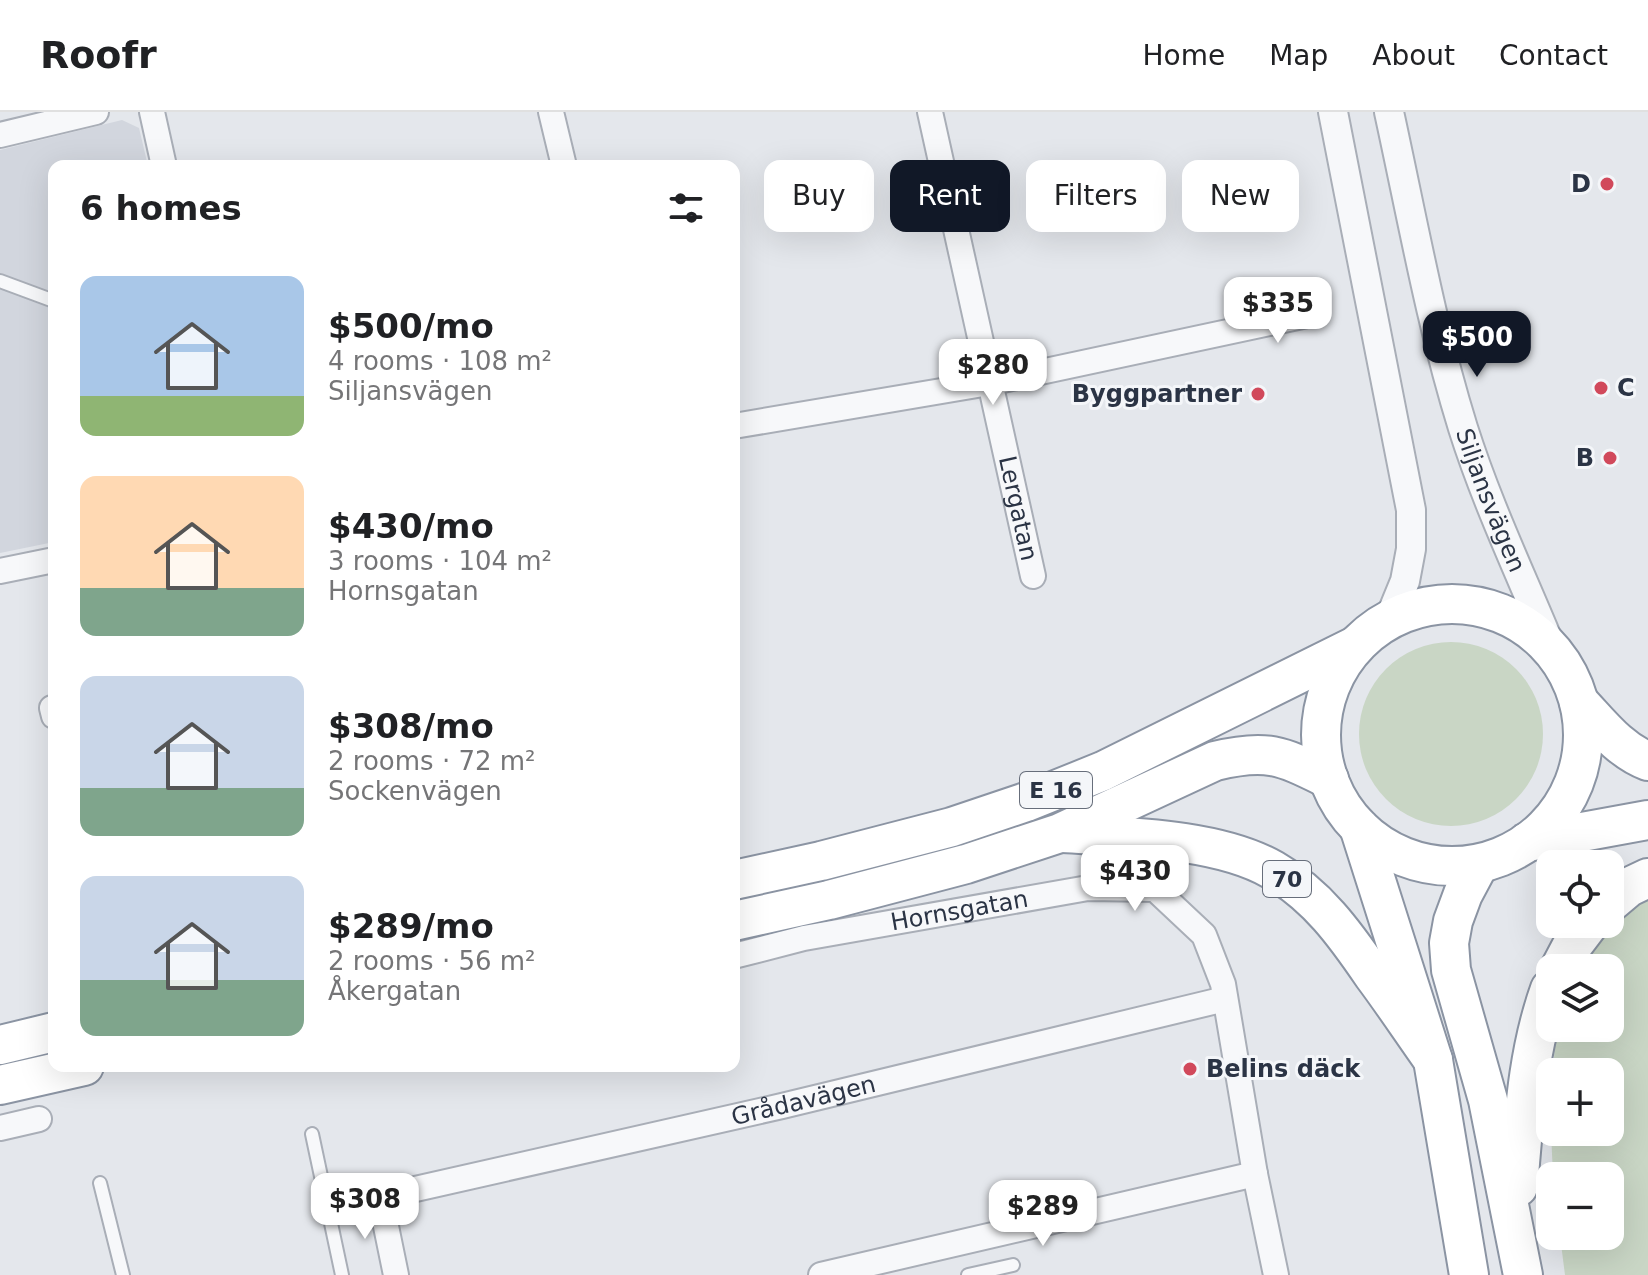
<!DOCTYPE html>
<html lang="en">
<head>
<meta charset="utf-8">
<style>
  body { margin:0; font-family:"DejaVu Sans",sans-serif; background:#f2f2f2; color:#202124; height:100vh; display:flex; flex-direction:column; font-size:30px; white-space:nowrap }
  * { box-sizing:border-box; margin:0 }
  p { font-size:26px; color:#757577 }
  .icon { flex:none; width:44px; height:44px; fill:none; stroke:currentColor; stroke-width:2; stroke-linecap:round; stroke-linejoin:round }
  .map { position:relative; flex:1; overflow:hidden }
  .panel { position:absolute; left:48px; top:48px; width:692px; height:912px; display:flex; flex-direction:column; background:#fff; border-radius:16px; box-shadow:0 8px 32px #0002 }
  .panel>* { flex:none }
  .top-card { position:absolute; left:764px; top:48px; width:760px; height:72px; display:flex; gap:16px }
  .controls { position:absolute; left:1536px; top:738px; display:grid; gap:16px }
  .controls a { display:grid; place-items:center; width:88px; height:88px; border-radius:16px; background:#fff; box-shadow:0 8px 32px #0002; font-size:40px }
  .price { position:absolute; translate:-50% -68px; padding:0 18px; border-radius:16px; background:#fff; color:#222; font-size:26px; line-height:52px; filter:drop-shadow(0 2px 4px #0008) }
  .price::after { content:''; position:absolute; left:50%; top:48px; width:24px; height:18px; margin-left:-12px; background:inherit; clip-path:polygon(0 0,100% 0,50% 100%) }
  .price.selected { background:#111827; color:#fff }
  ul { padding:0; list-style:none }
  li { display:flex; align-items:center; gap:24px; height:200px; padding:0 32px }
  li span { display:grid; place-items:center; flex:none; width:224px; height:160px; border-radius:16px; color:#555 }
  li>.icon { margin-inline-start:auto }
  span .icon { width:96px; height:96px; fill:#fffc; stroke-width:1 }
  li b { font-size:34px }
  h2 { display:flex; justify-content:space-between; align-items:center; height:96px; padding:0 32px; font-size:34px }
  .chip { padding:0 28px; border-radius:16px; background:#fff; box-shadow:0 8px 32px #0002; font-size:28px; line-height:72px }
  .chip.selected { background:#111827; color:#fff }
  header { display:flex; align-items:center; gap:48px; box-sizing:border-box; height:112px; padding:0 40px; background:#fff; border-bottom:2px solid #e0e0e0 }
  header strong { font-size:38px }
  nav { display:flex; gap:44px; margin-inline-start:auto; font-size:28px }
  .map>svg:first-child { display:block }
</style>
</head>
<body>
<header>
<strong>Roofr</strong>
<nav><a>Home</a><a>Map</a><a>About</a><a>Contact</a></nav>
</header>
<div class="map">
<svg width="1648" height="1163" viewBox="0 0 1648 1163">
  <rect width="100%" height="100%" fill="#e4e7ec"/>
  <polygon fill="#d2d6de" points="122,8 139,16 148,54 54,54 54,430 0,441 0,38"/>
  <g fill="#c9d6c5">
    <circle cx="1451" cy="622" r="92"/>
    <polygon points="1648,787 1648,1163 1565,1163 1560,1124 1610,1124 1610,1064 1553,1064 1551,1020 1610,1020 1610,960 1553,960 1556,918 1557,916 1610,916 1610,856 1579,856 1581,850 1632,796"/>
  </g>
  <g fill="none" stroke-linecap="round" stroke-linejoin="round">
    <defs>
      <g id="service">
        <polyline points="0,169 54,189"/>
        <polyline points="312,1022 342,1163"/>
        <polyline points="100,1071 123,1163"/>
        <polyline points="968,1163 1013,1153"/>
      </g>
      <g id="minor">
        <polyline points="152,0 164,54"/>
        <polyline points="551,0 564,54"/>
        <path id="s1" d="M 930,0 L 1033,464"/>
        <polyline points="0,23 96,0"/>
        <polyline points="734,314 989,271 1307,203"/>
        <polyline points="0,459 54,448"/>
        <polyline points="54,596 52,596 54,604"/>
        <path id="s2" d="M 734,844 L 804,826 L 1088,776 L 1155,777 L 1204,823 L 1223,872 L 1255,1062 L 1276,1163"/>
        <polyline points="0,1016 39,1007"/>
        <path id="s3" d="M 396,1163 L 380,1085 L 782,994 L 1225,887"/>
        <polyline points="821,1163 1255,1062"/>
      </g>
      <g id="tertiary">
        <polyline points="1333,0 1411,398 1411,437 1405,469 1389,508"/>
        <path id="s4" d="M 1389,0 C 1412,105 1431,213 1463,316 C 1487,392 1522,465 1552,538"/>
      </g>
      <g id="trunk">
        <circle cx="1452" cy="623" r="131"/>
        <path d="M 1579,590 C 1600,612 1619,638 1648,649"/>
        <polyline points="1359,715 1433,948 1469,1163"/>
        <path d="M 1063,721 C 1125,725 1218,726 1273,758 C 1317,783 1345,822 1373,863 C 1394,891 1413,920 1433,948"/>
        <polyline points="1527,730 1648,708"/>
        <polyline points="1479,752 1463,782 1453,809 1449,831 1451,858 1488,988 1523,1163"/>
        <polyline points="734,768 821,749 952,715 1026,690 1103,659 1355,534"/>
        <polyline points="1610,791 1629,775 1648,766"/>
        <path d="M 734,809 L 829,788 L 966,752 L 1060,721 L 1215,649 C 1268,636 1282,644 1329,667"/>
        <polyline points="1560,856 1570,837 1589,812"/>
        <polyline points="0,933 54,920"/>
        <polyline points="0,973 84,954"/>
        <path d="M 1518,1075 C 1524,1007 1527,941 1550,877"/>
      </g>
    </defs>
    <use href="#service" stroke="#a9aeb7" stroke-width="16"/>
    <use href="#minor" stroke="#a9aeb7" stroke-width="28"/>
    <use href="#tertiary" stroke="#a9aeb7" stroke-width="32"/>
    <use href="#trunk" stroke="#8b94a3" stroke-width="42"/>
    <use href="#service" stroke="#f7f8fa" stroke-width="12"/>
    <use href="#minor" stroke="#f7f8fa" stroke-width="24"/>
    <use href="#tertiary" stroke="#f7f8fa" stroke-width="28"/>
    <use href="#trunk" stroke="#fff" stroke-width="38"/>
  </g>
  <g fill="#d1495b" stroke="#f4f6f9" stroke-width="3">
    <circle cx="1607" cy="72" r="8"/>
    <circle cx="1601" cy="276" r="8"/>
    <circle cx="1258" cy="282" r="8"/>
    <circle cx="1610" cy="346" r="8"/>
    <circle cx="1190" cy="957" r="8"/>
  </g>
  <g text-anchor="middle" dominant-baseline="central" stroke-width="6" stroke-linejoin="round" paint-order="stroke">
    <g fill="#f4f6f9" stroke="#676e7b" stroke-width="2">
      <rect x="1020" y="660" width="72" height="36" rx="6"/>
      <rect x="1263" y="749" width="48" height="36" rx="6"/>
    </g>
    <g font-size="22" font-weight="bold" fill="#2b3445">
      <text x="1056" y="678">E 16</text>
      <text x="1287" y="767">70</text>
    </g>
    <g font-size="24" font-weight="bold" fill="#2b3445" stroke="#f4f6f9" text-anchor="end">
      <text x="1591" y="72">D</text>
      <text x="1617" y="276" text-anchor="start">C</text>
      <text x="1242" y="282">Byggpartner</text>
      <text x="1594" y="346">B</text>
      <text x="1206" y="957" text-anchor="start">Belins däck</text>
    </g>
    <g font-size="24" fill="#2b3445" stroke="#f4f6f9">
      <text stroke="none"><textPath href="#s4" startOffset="402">Siljansvägen</textPath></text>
      <text stroke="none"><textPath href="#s1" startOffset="406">Lergatan</textPath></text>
      <text stroke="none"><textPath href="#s2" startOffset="230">Hornsgatan</textPath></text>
      <text stroke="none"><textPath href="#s3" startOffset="514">Grådavägen</textPath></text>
    </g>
  </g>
</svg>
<div class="controls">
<a><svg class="icon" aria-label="locate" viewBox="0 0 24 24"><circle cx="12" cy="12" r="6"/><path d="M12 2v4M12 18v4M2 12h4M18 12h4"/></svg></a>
<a><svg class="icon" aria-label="layers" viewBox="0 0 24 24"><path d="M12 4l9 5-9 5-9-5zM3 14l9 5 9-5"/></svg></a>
<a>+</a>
<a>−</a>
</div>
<b class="price" style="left:1278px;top:233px">$335</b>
<b class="price selected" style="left:1477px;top:267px">$500</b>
<b class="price" style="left:993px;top:295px">$280</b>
<b class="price" style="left:1135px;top:801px">$430</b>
<b class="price" style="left:365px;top:1129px">$308</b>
<b class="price" style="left:1043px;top:1136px">$289</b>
<div class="top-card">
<a class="chip">Buy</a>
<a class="chip selected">Rent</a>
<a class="chip">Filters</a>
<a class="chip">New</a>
</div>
<section class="panel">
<h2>6 homes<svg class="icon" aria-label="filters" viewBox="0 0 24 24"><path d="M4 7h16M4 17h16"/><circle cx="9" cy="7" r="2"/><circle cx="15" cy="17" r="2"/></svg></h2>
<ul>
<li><span style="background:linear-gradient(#a9c7e8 75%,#8fb573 0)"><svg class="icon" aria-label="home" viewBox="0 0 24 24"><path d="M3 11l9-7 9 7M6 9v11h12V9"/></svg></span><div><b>$500/mo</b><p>4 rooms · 108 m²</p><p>Siljansvägen</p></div></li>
<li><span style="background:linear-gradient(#ffd9b3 70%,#7fa58c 0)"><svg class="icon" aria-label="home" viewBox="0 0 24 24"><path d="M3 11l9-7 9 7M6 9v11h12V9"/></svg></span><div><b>$430/mo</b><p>3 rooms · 104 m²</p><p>Hornsgatan</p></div></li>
<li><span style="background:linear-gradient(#c9d6e8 70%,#7fa58c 0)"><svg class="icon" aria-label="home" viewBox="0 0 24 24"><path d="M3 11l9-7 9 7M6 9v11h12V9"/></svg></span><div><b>$308/mo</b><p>2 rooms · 72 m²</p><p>Sockenvägen</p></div></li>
<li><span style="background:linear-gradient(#c9d6e8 65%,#7fa58c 0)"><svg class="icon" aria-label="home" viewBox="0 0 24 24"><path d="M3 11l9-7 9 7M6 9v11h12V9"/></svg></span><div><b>$289/mo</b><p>2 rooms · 56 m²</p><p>Åkergatan</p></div></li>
</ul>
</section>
</div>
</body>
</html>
